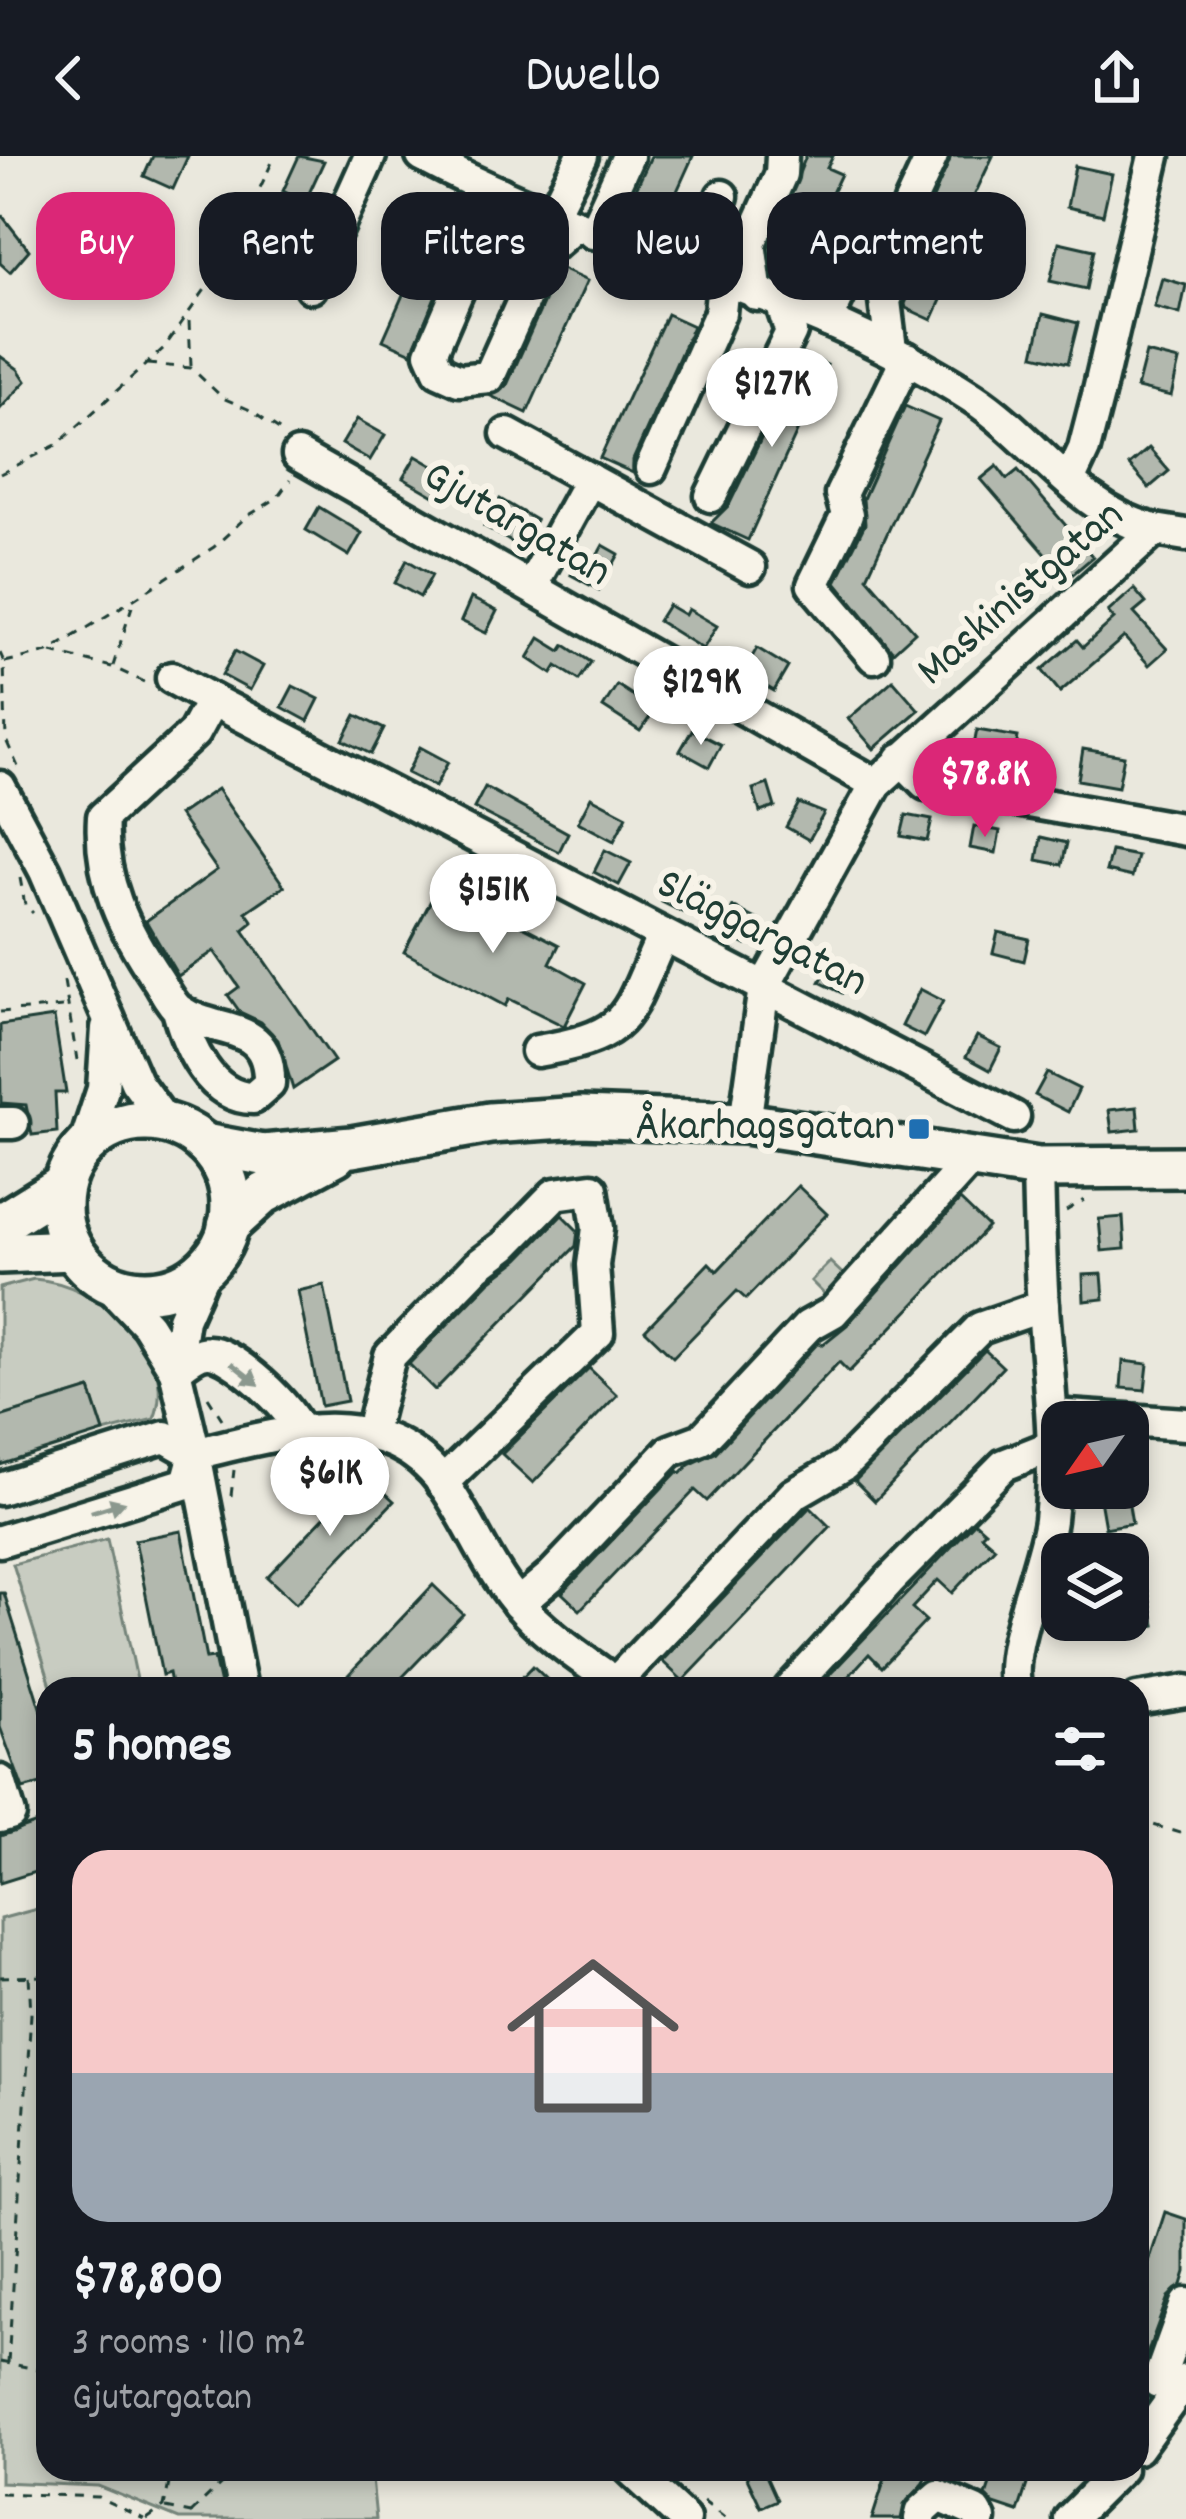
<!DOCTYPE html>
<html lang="en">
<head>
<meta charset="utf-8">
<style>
  body { margin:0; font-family:Dekko,sans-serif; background:#242831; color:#f1f3f6; height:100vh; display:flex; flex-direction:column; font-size:45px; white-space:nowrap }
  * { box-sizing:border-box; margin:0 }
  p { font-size:39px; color:#9ea1a6 }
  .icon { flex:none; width:66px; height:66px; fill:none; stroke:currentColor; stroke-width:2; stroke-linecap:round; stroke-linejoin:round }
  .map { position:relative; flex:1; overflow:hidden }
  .details { position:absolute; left:36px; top:1521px; width:1113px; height:804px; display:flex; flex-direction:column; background:#171b24; border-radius:36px; box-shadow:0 6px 18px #0003 }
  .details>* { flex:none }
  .hud { position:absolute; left:36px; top:36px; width:1116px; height:108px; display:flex; gap:24px }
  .needle { width:78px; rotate:236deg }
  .buttons { position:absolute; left:1041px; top:1245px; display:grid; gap:24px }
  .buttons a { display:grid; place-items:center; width:108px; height:108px; border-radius:24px; background:#171b24; box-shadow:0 6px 18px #0003; font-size:60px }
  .price { position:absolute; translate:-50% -102px; padding:0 27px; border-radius:42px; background:#fff; color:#222; font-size:39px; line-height:78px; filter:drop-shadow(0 3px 6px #0008) }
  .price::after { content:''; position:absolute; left:50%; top:72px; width:36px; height:27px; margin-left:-18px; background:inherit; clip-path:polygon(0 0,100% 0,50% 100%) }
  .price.on { background:#db2777; color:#fff }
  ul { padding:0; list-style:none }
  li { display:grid; align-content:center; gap:24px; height:636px; padding:0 36px }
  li+li { border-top:3px solid #363941 }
  li span { display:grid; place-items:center; height:372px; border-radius:36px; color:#555 }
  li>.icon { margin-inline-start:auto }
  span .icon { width:216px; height:216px; fill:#fffc; stroke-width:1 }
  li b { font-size:51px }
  h2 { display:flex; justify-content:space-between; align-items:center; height:144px; padding:0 36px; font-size:51px }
  .pill { padding:0 42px; border-radius:36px; background:#171b24; box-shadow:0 6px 18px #0003; font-size:42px; line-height:108px }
  .pill.on { background:#db2777; color:#fff }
  header { display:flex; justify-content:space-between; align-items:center; height:156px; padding:0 36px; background:#171b24; font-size:54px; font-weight:600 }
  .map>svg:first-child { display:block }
</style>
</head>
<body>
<header><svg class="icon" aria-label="back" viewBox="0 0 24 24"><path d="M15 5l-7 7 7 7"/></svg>Dwello<svg class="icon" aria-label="share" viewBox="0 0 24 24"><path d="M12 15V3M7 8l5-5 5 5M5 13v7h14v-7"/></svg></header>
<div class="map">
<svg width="1186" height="2363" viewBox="0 0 1186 2363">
  <rect width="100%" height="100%" fill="#eae8dd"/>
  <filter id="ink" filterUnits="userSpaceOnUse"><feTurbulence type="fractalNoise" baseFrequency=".00833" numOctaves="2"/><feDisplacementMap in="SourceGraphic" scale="24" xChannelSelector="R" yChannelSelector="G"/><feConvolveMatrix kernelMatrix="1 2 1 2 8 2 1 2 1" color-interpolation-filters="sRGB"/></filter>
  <g filter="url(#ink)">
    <g fill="#c8ccc1" stroke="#74847a" stroke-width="3">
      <polygon points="830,1106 849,1124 830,1144 811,1125"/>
      <path d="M 34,1123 C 97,1127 181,1194 154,1263 L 104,1276 L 90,1233 L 0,1261 L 0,1132 Z"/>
      <polygon points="107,1383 139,1533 52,1533 13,1408"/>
      <polygon points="48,1750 48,2313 371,2313 376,2363 179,2363 98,2330 0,2326 0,1763"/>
    </g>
    <g fill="#b2b8ae" stroke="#1f3d34" stroke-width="3">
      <polygon points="153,0 188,0 173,33 144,20"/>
      <polygon points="299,0 324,5 305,46 283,35"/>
      <polygon points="651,0 693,0 663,66 628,50"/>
      <polygon points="806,0 833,0 827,12 841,18 800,105 770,90"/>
      <polygon points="951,0 993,0 959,72 971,77 932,164 906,152 905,148 931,86 935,66 929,52"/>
      <polygon points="1075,10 1112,18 1103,59 1067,51"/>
      <polygon points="0,57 29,94 10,116 0,107"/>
      <polygon points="432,73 458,85 412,197 383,184"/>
      <polygon points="1059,86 1094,94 1086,133 1050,125"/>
      <polygon points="559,112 587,125 527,257 491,240 507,229"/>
      <polygon points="1162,122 1186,129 1180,158 1154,151"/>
      <polygon points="667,158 693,170 633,304 633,317 600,302"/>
      <polygon points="1043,158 1078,167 1068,207 1034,199"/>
      <polygon points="1146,197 1179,205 1171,240 1137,232"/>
      <polygon points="802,198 827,209 748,384 711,367 729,349"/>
      <polygon points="0,200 18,213 26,225 0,253"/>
      <polygon points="905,250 939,265 867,421 915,476 893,496 836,426 865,368 863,343"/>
      <polygon points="357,263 385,279 370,304 342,288"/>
      <polygon points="1149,292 1169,315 1149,332 1129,309"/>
      <polygon points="416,300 449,319 436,341 403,322"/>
      <polygon points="997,310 1007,323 1018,314 1093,401 1067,423 981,323"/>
      <polygon points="500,343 536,364 520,391 484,370"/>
      <polygon points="319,351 362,377 349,400 306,374"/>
      <polygon points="603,389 619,398 599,434 571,419 585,394 597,400"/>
      <polygon points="407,404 432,419 420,441 395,427"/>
      <polygon points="1134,433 1146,447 1134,457 1167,493 1149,509 1124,481 1060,536 1042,514 1077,484 1083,491 1114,463 1108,456"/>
      <polygon points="471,442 497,455 486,477 461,465"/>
      <polygon points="668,449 685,459 688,453 717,470 703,493 658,465"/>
      <polygon points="540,482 561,495 565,489 591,506 579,524 557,510 552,518 528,502"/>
      <polygon points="757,492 788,511 774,535 743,517"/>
      <polygon points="235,495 263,510 250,534 222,519"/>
      <polygon points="893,524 919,554 874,593 848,563"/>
      <polygon points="617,529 655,554 640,575 603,551"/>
      <polygon points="293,530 319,543 308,565 282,551"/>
      <polygon points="356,559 384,573 371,598 343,584"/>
      <polygon points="692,574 721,589 709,611 680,595"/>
      <polygon points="977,574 1018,581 1012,612 971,604"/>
      <polygon points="420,591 448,606 435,631 407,617"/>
      <polygon points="1083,593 1124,600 1118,631 1078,624"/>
      <polygon points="768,628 775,651 760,656 753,633"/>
      <polygon points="485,631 568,677 559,696 474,652"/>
      <polygon points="217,633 284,730 246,756 253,766 243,774 334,905 293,933 278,884 261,866 240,856 228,839 239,831 214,795 178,820 146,765 217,714 179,659"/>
      <polygon points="591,641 627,660 614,685 578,666"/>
      <polygon points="799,647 824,657 809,684 786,671"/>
      <polygon points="906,659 932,664 927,685 901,680"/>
      <polygon points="974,670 1000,675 996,697 970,692"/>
      <polygon points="1041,681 1067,687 1062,709 1037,704"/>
      <polygon points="605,694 631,707 619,729 594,716"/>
      <polygon points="1111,695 1137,700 1132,721 1106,715"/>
      <polygon points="440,727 559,789 550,807 586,827 564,870 509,843 505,850 404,796"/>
      <polygon points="671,728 692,739 682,756 662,746"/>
      <polygon points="733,751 758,764 746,789 720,776"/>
      <polygon points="998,776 1029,783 1024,805 993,797"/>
      <polygon points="831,805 853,816 842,837 820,826"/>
      <polygon points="920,833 943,845 924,881 902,870"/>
      <polygon points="54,861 66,937 55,937 57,976 32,979 26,949 1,947 0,869"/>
      <polygon points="977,880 1001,892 990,914 966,901"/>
      <polygon points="1047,917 1079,933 1068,956 1035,939"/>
      <polygon points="1137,951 1139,973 1112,976 1109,954"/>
      <polygon points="798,1030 827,1058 746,1143 737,1135 673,1201 645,1174 709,1107 717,1115"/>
      <polygon points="960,1044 988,1071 849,1216 839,1206 707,1345 695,1334 580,1454 562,1437 678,1315 681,1317 689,1309 715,1297 819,1186 822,1189 847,1169"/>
      <polygon points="562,1059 578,1075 576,1090 435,1234 409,1208 490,1125 519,1103"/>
      <polygon points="1123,1061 1125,1093 1102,1095 1099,1063"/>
      <polygon points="1102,1118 1104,1143 1084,1145 1083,1119"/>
      <polygon points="324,1129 347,1245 321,1250 298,1135"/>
      <polygon points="985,1194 1003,1211 875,1345 855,1325"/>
      <polygon points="1123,1205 1148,1208 1145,1234 1121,1232"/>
      <polygon points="589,1212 617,1239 533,1327 502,1298"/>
      <polygon points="90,1233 104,1276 0,1309 0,1261"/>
      <polygon points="365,1318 394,1345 296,1448 267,1421"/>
      <polygon points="1098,1332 1126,1332 1132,1367 1105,1372"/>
      <polygon points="810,1351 830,1371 683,1525 662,1505"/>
      <polygon points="975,1366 985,1375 981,1379 995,1391 952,1437 938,1424 912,1452 926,1465 882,1511 869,1498 837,1533 816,1533"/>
      <polygon points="181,1375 206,1503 214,1502 221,1533 172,1533 169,1517 162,1519 135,1384"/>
      <polygon points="433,1429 463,1458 391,1533 335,1533"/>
      <polygon points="1148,1436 1155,1469 1128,1475 1128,1439"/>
      <polygon points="0,1437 4,1437 48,1577 48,1626 23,1633 0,1571"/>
      <polygon points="533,1510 557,1533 511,1533"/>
      <polygon points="48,1663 48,1712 0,1727 0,1680"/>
      <polygon points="1165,2056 1186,2063 1186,2116 1182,2129 1168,2141 1144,2206 1137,2204 1137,2143"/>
      <polygon points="743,2313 763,2313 777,2344 761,2351"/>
      <polygon points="888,2313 929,2313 924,2327 904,2349 901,2363 872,2363"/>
      <polygon points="995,2313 1032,2313 1018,2356 994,2348 986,2340"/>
    </g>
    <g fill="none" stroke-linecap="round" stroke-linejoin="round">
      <defs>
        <g id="minor">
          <path d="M 422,0 C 599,95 804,131 973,242 C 1037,284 1078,356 1155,374"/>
          <polyline points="500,37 431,197 439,215 459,224 489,221 545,96 575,69"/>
          <polyline points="552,59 582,0"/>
          <polyline points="593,77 628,0"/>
          <polyline points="694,115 722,40"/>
          <polyline points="311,131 370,0"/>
          <polyline points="757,139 750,87 781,18 782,0"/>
          <polyline points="827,165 864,85"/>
          <polyline points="891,193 885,145 913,78 909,49 932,0"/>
          <polyline points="507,278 750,411"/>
          <polyline points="298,299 876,628"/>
          <polyline points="651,312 720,157 723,126"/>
          <polyline points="1069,325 1084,293 1098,239 1154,0"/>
          <polyline points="711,340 791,176 781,147"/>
          <polyline points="531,431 590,323"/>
          <polyline points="874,501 813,429 847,359 841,338 907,202"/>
          <polyline points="172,522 212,544"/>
          <polyline points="901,603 926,628 1186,674"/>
          <polyline points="0,631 45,715 136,926 166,967"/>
          <path d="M 178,854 C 188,890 210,942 253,942 L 269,928 C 271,862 216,881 179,854 C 171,848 164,833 158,824 C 124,774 99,724 103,661 L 194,577 L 212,544 L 1014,961"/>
          <path d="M 537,895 C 634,879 625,861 663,779"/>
          <polyline points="0,967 13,967"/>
          <polyline points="745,967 764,831 876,628 1155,374 1186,379"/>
          <polyline points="84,991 103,933 107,872"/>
          <polyline points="104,1124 147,1169 175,1214 195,1298 241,1533"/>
          <path d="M 175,1214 C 185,1207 196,1196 208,1196 C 231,1195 296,1255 300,1277"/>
          <polyline points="175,1214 183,1163 207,1109"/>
          <polyline points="1053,1259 1186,1268"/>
          <polyline points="371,1275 390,1200 477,1110 505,1089 555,1038 592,1033 598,1072 593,1109 598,1177 442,1327"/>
          <path d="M 195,1298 C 280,1277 382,1245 443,1327 C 470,1365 486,1409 516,1445 C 546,1481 587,1506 624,1533"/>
          <polyline points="0,1333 165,1281 195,1298"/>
          <polyline points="0,1385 187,1327 195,1298"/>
          <polyline points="518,1448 551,1420 670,1295 702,1283 808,1170 833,1156 972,1002"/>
          <polyline points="615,1527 794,1338 844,1309 980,1172 1043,1150"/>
          <polyline points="790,1533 889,1425 1004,1309 1052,1290"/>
          <path d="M 1017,1533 C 1002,1502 1045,1406 1050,1364 C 1058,1293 1048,1222 1043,1151 C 1040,1105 1039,1058 1038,1012"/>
          <polyline points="1137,1543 1186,1535"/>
          <polyline points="0,1625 10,1658 0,1661"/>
          <polyline points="1158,2226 1186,2148"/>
          <polyline points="1137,2292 1186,2224"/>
          <polyline points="630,2313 684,2363"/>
          <polyline points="920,2363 922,2355 939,2340 976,2356 980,2363"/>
          <polyline points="1070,2363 1120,2313"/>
        </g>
        <g id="major">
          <circle cx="146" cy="1050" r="85"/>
          <polyline points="204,988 263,999 352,991 490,967 581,961 745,967 1038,1012 1186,1011"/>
          <polyline points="0,1068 63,1029"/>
          <polyline points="228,1070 263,1038 336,999"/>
          <polyline points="0,1097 73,1094"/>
        </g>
      </defs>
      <use href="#minor" stroke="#1f3d34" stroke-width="39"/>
      <use href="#major" stroke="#1f3d34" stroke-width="48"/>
      <g stroke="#1f3d34" stroke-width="3" stroke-dasharray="9 9" stroke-linecap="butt">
        <polyline points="189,165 191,210"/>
        <polyline points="147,208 191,212 223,242 248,253 285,278"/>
        <polyline points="0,318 58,288 164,192 227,102 275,0"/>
        <polyline points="51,496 112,511 144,526"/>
        <polyline points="0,497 4,506 6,584 19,613"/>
        <polyline points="5,506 48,496 134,443 214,391 246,361 277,342 290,324"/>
        <polyline points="113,510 134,444"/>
        <polyline points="20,722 25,749 33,757"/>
        <polyline points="64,825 77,904"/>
        <polyline points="0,856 64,851"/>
        <polyline points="1066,1055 1084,1044"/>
        <polyline points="208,1241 222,1263"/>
        <polyline points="231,1340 234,1314"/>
        <polyline points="1137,1664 1186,1679"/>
        <polyline points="0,1821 48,1820"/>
        <polyline points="0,2206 48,2215"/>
        <polyline points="8,2207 31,1858 29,1819"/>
        <polyline points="0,2337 98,2341 144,2363"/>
        <polyline points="703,2345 726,2363"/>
        <polyline points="166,2352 191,2357 196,2363"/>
        <polyline points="191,2357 237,2313"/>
        <polyline points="147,2363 164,2351 172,2313"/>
      </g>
      <use href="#minor" stroke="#f7f3e8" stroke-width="30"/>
      <use href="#major" stroke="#f7f3e8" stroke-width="39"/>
    </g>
    <defs><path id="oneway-solid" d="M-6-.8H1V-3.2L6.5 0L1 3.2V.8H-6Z" transform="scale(3)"/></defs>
    <g fill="#8b988e">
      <use href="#oneway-solid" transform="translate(245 1218) rotate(38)"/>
      <use href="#oneway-solid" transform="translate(108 1351) rotate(-17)"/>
    </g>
  </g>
  <rect fill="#1f6fb2" stroke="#f7f3e8" stroke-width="4.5" x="907" y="961" width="24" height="24" rx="6"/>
  <g text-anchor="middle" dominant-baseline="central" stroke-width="12" stroke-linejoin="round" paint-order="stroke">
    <g font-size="45" fill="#1f3d34" stroke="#f7f3e8">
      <text transform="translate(516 370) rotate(30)">Gjutargatan</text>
      <text transform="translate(1022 439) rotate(-41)">Maskinistgatan</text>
      <text transform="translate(761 779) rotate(27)">Släggargatan</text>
    </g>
    <g font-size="45" fill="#1f3d34" stroke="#f7f3e8" text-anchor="end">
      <text x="895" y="973">Åkarhagsgatan</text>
    </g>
  </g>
</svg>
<div class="buttons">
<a><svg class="needle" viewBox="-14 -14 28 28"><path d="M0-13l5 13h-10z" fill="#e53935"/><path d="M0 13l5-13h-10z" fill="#9ea1a6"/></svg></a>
<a><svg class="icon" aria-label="layers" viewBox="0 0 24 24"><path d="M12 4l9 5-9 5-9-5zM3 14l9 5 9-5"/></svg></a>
</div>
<b class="price" style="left:772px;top:294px">$127K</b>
<b class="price" style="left:701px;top:592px">$129K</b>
<b class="price on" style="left:985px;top:684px">$78.8K</b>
<b class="price" style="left:493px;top:800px">$151K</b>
<b class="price" style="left:330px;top:1383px">$61K</b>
<div class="hud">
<a class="pill on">Buy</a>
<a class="pill">Rent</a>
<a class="pill">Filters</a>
<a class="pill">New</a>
<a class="pill">Apartment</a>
</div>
<section class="details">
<h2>5 homes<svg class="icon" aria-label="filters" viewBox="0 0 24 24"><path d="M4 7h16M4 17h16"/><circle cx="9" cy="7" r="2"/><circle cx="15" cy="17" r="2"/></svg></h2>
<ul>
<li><span style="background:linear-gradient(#f6c9c9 60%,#9aa5b1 0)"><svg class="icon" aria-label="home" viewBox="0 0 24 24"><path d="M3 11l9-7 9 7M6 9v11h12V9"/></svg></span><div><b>$78,800</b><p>3 rooms · 110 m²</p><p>Gjutargatan</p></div></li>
</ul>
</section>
</div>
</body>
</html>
